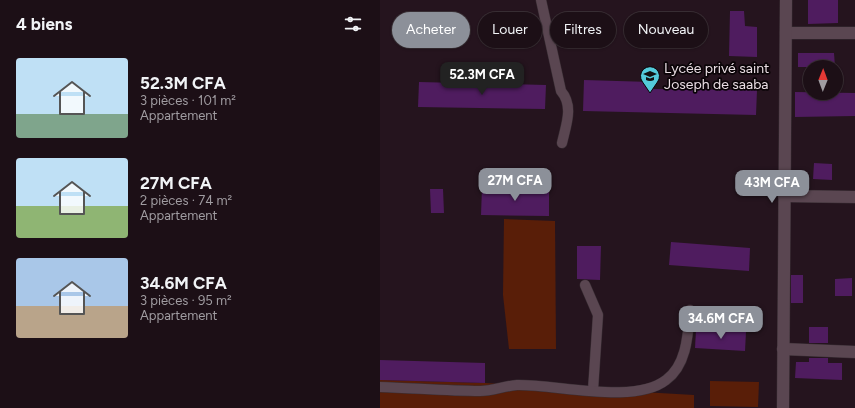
<!DOCTYPE html>
<html lang="fr">
<head>
<meta charset="utf-8">
<style>
  body { margin:0; font-family:Figtree,sans-serif; background:#291d23; color:#f1f3f6; height:100vh; display:flex; flex-direction:column; font-size:15px; white-space:nowrap }
  * { box-sizing:border-box; margin:0 }
  p { font-size:13px; color:#a09ca1 }
  .icon { flex:none; width:22px; height:22px; fill:none; stroke:currentColor; stroke-width:2; stroke-linecap:round; stroke-linejoin:round }
  .map { position:relative; flex:1; overflow:hidden }
  .side { display:flex; flex-direction:column; background:#1c0f16; width:380px }
  .side>* { flex:none }
  .guide { position:absolute; left:12px; top:12px; width:380px; height:36px; display:flex; gap:8px }
  .needle { width:26px; rotate:1deg }
  .fabs { position:absolute; left:423px; top:60px; display:grid; gap:8px }
  .fabs a { display:grid; place-items:center; width:40px; height:40px; border-radius:50%; background:#1c0f16; box-shadow:0 1px 3px #0004,0 0 0 1px #3a2f35; font-size:20px }
  .price { position:absolute; translate:-50% -34px; padding:0 9px; border-radius:8px; background:#8c9099; color:#fff; font-size:13px; line-height:26px; filter:drop-shadow(0 1px 2px #0008) }
  .price::after { content:''; position:absolute; left:50%; top:24px; width:12px; height:9px; margin-left:-6px; background:inherit; clip-path:polygon(0 0,100% 0,50% 100%) }
  .price.selected { background:#222; color:#fff }
  ul { padding:0; list-style:none }
  li { display:flex; align-items:center; gap:12px; height:100px; padding:0 16px }
  li span { display:grid; place-items:center; flex:none; width:112px; height:80px; border-radius:4px; color:#555 }
  li>.icon { margin-inline-start:auto }
  span .icon { width:48px; height:48px; fill:#fffc; stroke-width:1 }
  li b { font-size:17px }
  h2 { display:flex; justify-content:space-between; align-items:center; height:48px; padding:0 16px; font-size:17px }
  .chip { padding:0 14px; border-radius:18px; background:#1c0f16; box-shadow:0 1px 3px #0004,0 0 0 1px #3a2f35; font-size:14px; line-height:36px }
  .chip.selected { background:#8c9099; color:#fff }
  main { display:flex; flex:1; min-height:0 }
  .map>svg:first-child { display:block }
</style>
</head>
<body>
<main>
<section class="side">
<h2>4 biens<svg class="icon" aria-label="filters" viewBox="0 0 24 24"><path d="M4 7h16M4 17h16"/><circle cx="9" cy="7" r="2"/><circle cx="15" cy="17" r="2"/></svg></h2>
<ul>
<li><span style="background:linear-gradient(#bfe0f5 70%,#7fa58c 0)"><svg class="icon" aria-label="home" viewBox="0 0 24 24"><path d="M3 11l9-7 9 7M6 9v11h12V9"/></svg></span><div><b>52.3M CFA</b><p>3 pièces · 101 m²</p><p>Appartement</p></div></li>
<li><span style="background:linear-gradient(#bfe0f5 60%,#8fb573 0)"><svg class="icon" aria-label="home" viewBox="0 0 24 24"><path d="M3 11l9-7 9 7M6 9v11h12V9"/></svg></span><div><b>27M CFA</b><p>2 pièces · 74 m²</p><p>Appartement</p></div></li>
<li><span style="background:linear-gradient(#a9c7e8 60%,#b9a48a 0)"><svg class="icon" aria-label="home" viewBox="0 0 24 24"><path d="M3 11l9-7 9 7M6 9v11h12V9"/></svg></span><div><b>34.6M CFA</b><p>3 pièces · 95 m²</p><p>Appartement</p></div></li>
</ul>
</section>
<div class="map">
<svg width="475" height="408" viewBox="0 0 475 408">
  <rect width="100%" height="100%" fill="#25141e"/>
  <g fill="#591e08">
    <polygon points="124,219 175,221 176,349 129,349 123,295"/>
    <polygon points="0,380 105,383 314,395 314,408 0,408"/>
    <polygon points="330,381 379,382 378,407 330,406"/>
  </g>
  <g fill="#4f1c5f">
    <polygon points="428,0 458,0 458,23 428,24"/>
    <polygon points="350,11 364,11 365,26 377,27 377,57 349,56"/>
    <polygon points="418,53 454,53 455,67 418,67"/>
    <polygon points="204,80 271,82 271,89 377,90 376,115 203,111"/>
    <polygon points="39,82 166,85 165,109 38,107"/>
    <polygon points="415,92 475,93 475,116 415,117"/>
    <polygon points="434,163 452,164 452,180 433,179"/>
    <polygon points="102,187 169,188 169,216 101,215"/>
    <polygon points="50,189 63,189 64,213 51,213"/>
    <polygon points="291,242 370,248 369,271 289,265"/>
    <polygon points="197,246 221,246 220,280 197,279"/>
    <rect x="411" y="275" width="12" height="28"/>
    <polygon points="472,278 472,296 455,296 455,279"/>
    <rect x="429" y="327" width="19" height="16"/>
    <polygon points="316,330 366,332 365,351 315,348"/>
    <polygon points="429,358 448,358 448,363 462,363 462,380 415,378 416,362 429,362"/>
    <polygon points="0,360 105,363 105,383 0,380"/>
  </g>
  <g fill="none" stroke-linecap="round" stroke-linejoin="round">
    <defs>
      <g id="lane">
        <path d="M 161,0 L 181,91 C 194,106 186,125 182,143"/>
        <polyline points="205,285 218,315 213,390"/>
        <path d="M 0,387 C 33,388 67,391 100,391 C 113,391 124,386 137,385 C 176,384 254,405 286,380 C 307,365 308,334 310,310"/>
      </g>
      <g id="street">
        <polyline points="406,33 475,33"/>
        <polyline points="404,196 475,197"/>
        <polyline points="403,349 475,352"/>
        <polyline points="403,408 406,0"/>
      </g>
    </defs>
    <use href="#lane" stroke="#392e34" stroke-width="11"/>
    <use href="#street" stroke="#392e34" stroke-width="13"/>
    <use href="#lane" stroke="#5a4651" stroke-width="10"/>
    <use href="#street" stroke="#5a4651" stroke-width="12"/>
  </g>
  <defs>
    <symbol id="school-pin" viewBox="-11 -11 22 30"><path d="M0 17L-7.5 6A9.5 9.5 0 1 1 7.5 6Z" fill="#53cbda" stroke="#0a0407"/><path d="M0-5L7-2L0 1L-7-2ZM-4 1L0 2.5L4 1V4Q0 6-4 4Z" fill="#111"/></symbol>
  </defs>
  <g fill-rule="evenodd">
    <use href="#school-pin" x="259" y="65" width="22" height="30"/>
  </g>
  <g text-anchor="middle" dominant-baseline="central" stroke-width="3.5" stroke-linejoin="round" paint-order="stroke">
    <g font-size="14" fill="#e9dde3" stroke="#0a0407" text-anchor="start">
      <text x="284" y="68">Lycée privé saint<tspan x="284" dy="16">Joseph de saaba</tspan></text>
    </g>
  </g>
</svg>
<div class="fabs">
<a><svg class="needle" viewBox="-14 -14 28 28"><path d="M0-13l5 13h-10z" fill="#e53935"/><path d="M0 13l5-13h-10z" fill="#a09ca1"/></svg></a>
</div>
<b class="price selected" style="left:102px;top:96px">52.3M CFA</b>
<b class="price" style="left:135px;top:202px">27M CFA</b>
<b class="price" style="left:392px;top:204px">43M CFA</b>
<b class="price" style="left:341px;top:340px">34.6M CFA</b>
<div class="guide">
<a class="chip selected">Acheter</a>
<a class="chip">Louer</a>
<a class="chip">Filtres</a>
<a class="chip">Nouveau</a>
</div>
</div>
</main>
</body>
</html>
